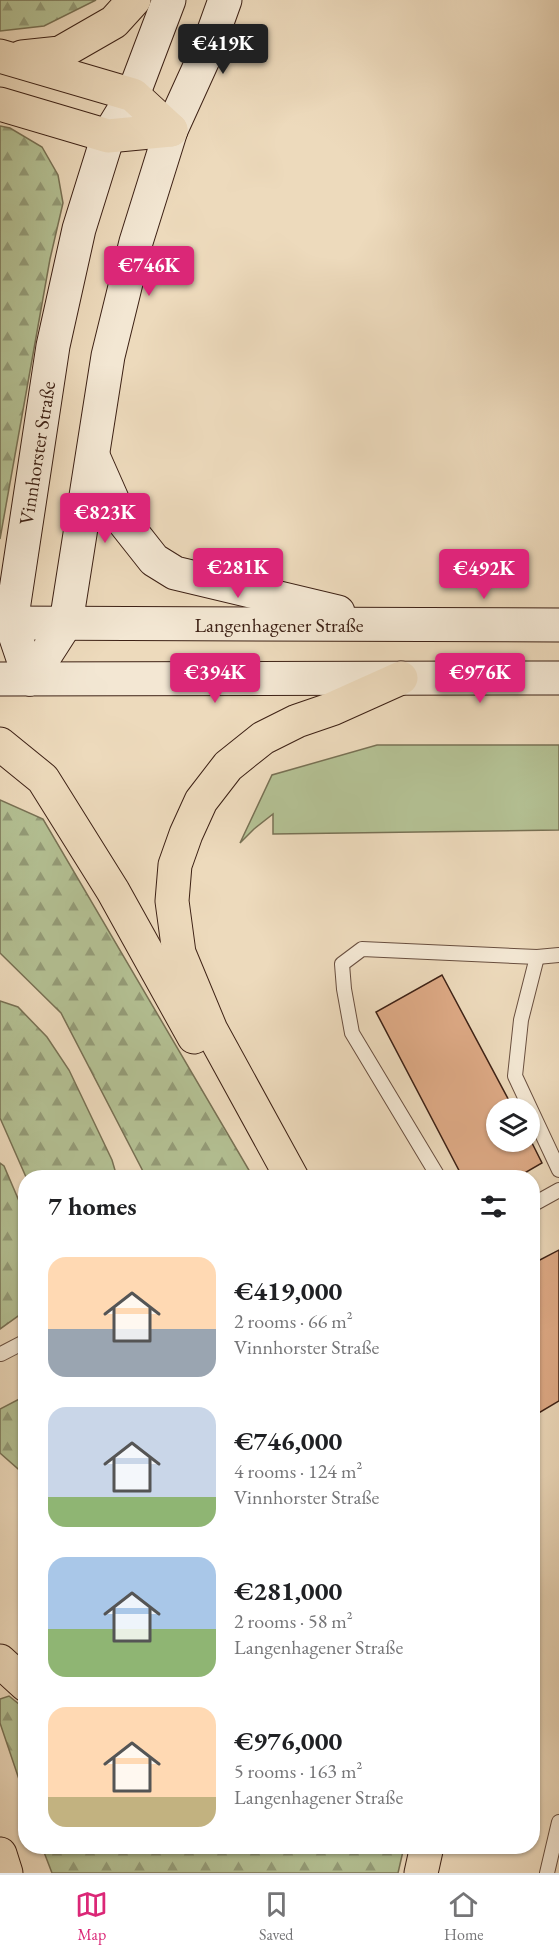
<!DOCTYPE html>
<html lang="en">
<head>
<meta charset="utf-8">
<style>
  body { margin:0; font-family:"EB Garamond",serif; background:#f6f6f6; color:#202124; height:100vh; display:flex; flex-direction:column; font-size:22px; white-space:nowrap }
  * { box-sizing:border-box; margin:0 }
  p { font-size:20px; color:#757577 }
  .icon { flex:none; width:33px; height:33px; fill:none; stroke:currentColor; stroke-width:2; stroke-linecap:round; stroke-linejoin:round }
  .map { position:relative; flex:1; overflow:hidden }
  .side { position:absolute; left:18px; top:1170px; width:522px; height:684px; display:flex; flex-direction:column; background:#fff; border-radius:24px; box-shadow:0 2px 4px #0004 }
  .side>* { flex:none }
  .tools { position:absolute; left:486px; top:1098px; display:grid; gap:12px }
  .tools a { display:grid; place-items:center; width:54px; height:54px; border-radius:50%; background:#fff; box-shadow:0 2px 4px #0004; font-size:30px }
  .price { position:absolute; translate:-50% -51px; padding:0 14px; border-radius:6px; background:#db2777; color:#fff; font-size:20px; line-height:39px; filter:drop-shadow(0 2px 3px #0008) }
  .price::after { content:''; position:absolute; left:50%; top:36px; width:18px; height:14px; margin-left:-9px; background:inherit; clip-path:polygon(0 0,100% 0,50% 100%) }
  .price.on { background:#222; color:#fff }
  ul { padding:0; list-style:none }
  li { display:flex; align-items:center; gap:18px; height:150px; padding:0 30px }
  li span { display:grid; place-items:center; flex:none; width:168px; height:120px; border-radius:18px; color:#555 }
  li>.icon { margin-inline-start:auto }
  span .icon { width:72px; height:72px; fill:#fffc; stroke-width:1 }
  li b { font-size:26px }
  h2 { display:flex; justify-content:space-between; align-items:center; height:72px; padding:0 30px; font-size:26px }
  .tabs { display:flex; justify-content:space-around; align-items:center; height:84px; border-top:2px solid #e0e0e0; background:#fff; font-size:16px; color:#757577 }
  .tabs a { display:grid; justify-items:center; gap:3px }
  .tabs .on { color:#db2777 }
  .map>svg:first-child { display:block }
</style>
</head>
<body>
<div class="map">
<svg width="559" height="1873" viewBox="0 0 559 1873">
  <defs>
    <pattern id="forest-firs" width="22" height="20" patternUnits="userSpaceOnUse" patternTransform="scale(1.5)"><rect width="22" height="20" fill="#b4c194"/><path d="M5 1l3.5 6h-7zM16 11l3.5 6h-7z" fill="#949c78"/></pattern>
  </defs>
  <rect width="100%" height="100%" fill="#eddabc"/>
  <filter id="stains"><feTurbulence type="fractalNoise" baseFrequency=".00333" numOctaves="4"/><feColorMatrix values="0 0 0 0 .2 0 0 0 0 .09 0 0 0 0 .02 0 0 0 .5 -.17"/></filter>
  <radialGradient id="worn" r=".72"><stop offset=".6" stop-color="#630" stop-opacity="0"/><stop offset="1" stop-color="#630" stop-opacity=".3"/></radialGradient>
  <polygon fill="#b4c194" stroke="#787154" stroke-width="1.5" points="377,745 559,745 559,830 273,834 273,814 254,829 240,843 272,775"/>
  <g fill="url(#forest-firs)" stroke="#787154" stroke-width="1.5">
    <polygon points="0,0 96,0 44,26 0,31"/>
    <polygon points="0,126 10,128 42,147 58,175 63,203 50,259 0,539"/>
    <polygon points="0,800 43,819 253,1177 146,1177 61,1013 0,953"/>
    <polygon points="0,1001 18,1007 47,1037 69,1070 112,1160 117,1177 26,1177 0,1118"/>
    <polygon points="0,1163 4,1166 25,1215 25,1311 0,1329"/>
    <polygon points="25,1396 25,1475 0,1453 0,1409"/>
    <polygon points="9,1696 25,1709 25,1797 0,1723 0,1699"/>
    <polygon points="42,1847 43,1846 404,1847 398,1873 52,1873"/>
  </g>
  <g fill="#deaa86" stroke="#3d2115" stroke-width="1.5">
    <polygon points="442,975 513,1108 496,1108 496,1142 530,1142 530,1139 542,1163 516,1178 463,1178 376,1012"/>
    <polygon points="559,1250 559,1401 532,1417 532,1264"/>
  </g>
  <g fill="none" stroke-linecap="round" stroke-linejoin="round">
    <defs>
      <g id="lane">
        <polyline points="537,957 521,1020 515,1076 559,1170"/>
        <polyline points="439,1178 352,1033 344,989 342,964 362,949 537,957 559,955"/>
        <polyline points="532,1205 559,1190"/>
        <polyline points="1,1354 26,1341"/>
        <polyline points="547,1873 559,1822"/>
      </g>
      <g id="secondary">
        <polyline points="93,456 120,517 154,560 175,573 338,612"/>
        <polyline points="0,623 559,625"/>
        <polyline points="0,679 559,678"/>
        <polyline points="30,679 66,623 108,356 136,242 171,130 206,53 225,0"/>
        <polyline points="30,679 11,623 53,346 79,229 108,136 133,95 169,0"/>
      </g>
      <g id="highway">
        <polyline points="0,56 133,95 171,130"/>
        <polyline points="22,57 60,53 114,22 134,0"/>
        <polyline points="0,104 108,136 171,130"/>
        <polyline points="0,744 43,779 113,891 194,1037"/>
        <polyline points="292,1178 211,1030 179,953 172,901 175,865 186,834 201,801 228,766 263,738 297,721 332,709 401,678"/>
        <polyline points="0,1661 26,1685"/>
        <polyline points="0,1854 6,1873"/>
        <polyline points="421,1873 427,1846"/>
      </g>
    </defs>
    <use href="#lane" stroke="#694f3f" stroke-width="16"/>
    <use href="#secondary" stroke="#3d2115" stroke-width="35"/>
    <use href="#highway" stroke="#3d2115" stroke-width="35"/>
    <use href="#lane" stroke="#f3e7d3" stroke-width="14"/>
    <use href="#secondary" stroke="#f3e7d3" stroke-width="33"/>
    <use href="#highway" stroke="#eddabc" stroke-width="33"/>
  </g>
  <g text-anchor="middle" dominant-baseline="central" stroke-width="4.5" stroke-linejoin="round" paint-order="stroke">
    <g font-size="20" fill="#3d2115" stroke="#f3e7d3">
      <text transform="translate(37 453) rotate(-81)">Vinnhorster Straße</text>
      <text x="279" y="625">Langenhagener Straße</text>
    </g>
  </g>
  <rect width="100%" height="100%" filter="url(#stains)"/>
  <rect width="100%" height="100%" fill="url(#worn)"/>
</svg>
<div class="tools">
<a><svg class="icon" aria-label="layers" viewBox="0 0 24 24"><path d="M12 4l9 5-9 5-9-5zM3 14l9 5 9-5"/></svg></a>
</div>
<b class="price on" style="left:223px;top:75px">€419K</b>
<b class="price" style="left:149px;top:297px">€746K</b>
<b class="price" style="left:105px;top:544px">€823K</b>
<b class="price" style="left:238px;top:599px">€281K</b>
<b class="price" style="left:484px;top:600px">€492K</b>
<b class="price" style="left:215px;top:704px">€394K</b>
<b class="price" style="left:480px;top:704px">€976K</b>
<section class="side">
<h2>7 homes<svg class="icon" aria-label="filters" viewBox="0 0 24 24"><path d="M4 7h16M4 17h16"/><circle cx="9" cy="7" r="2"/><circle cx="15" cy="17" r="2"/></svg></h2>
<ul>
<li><span style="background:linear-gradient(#ffd9b3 60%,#9aa5b1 0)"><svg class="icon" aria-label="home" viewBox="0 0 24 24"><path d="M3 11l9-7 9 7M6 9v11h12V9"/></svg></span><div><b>€419,000</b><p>2 rooms · 66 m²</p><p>Vinnhorster Straße</p></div></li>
<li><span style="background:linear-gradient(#c9d6e8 75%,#8fb573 0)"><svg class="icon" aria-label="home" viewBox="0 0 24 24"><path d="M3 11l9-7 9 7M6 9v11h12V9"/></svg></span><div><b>€746,000</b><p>4 rooms · 124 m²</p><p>Vinnhorster Straße</p></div></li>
<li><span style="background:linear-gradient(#a9c7e8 60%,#8fb573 0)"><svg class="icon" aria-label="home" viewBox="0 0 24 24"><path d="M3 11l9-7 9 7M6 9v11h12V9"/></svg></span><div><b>€281,000</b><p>2 rooms · 58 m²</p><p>Langenhagener Straße</p></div></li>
<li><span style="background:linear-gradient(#ffd9b3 75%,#c2b280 0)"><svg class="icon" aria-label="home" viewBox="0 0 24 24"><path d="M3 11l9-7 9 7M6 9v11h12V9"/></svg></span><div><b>€976,000</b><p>5 rooms · 163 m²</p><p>Langenhagener Straße</p></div></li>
</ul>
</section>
</div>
<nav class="tabs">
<a class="on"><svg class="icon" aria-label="map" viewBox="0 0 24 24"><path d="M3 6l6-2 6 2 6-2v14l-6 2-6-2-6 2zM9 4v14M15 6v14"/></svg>Map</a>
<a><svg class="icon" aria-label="saved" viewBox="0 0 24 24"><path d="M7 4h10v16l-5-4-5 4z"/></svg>Saved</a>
<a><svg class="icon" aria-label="home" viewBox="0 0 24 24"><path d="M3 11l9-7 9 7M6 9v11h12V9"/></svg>Home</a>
</nav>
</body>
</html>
